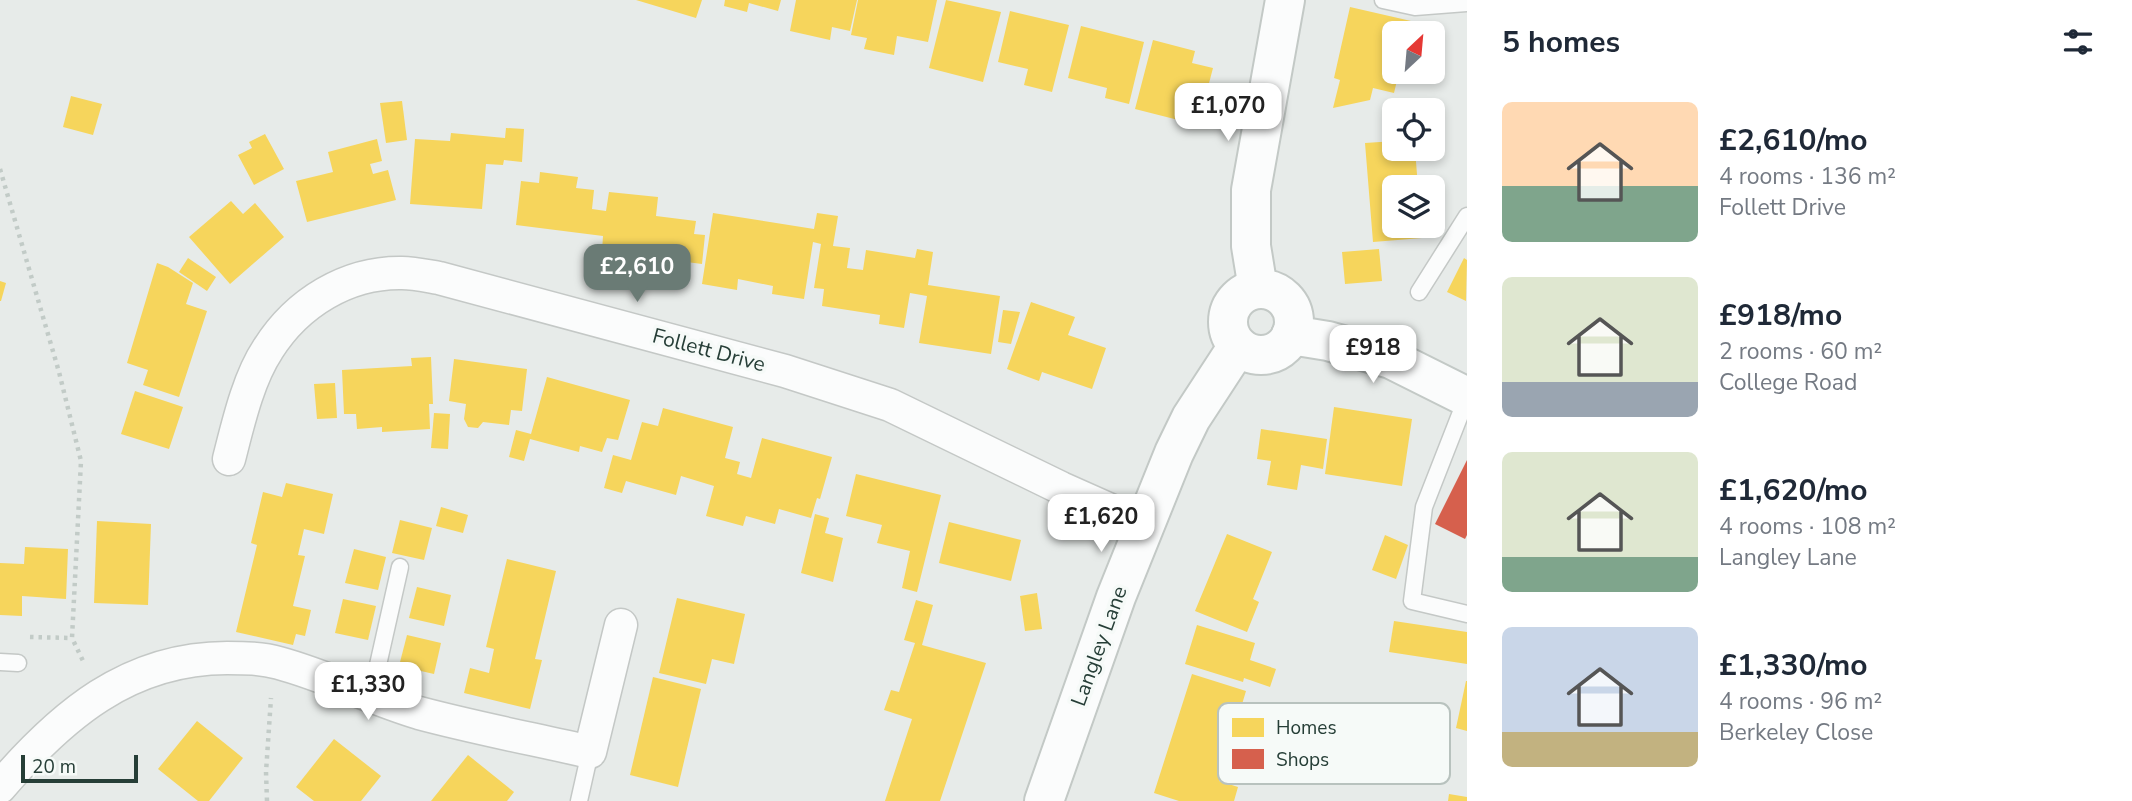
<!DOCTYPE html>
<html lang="en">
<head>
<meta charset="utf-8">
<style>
  body { margin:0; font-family:"Nunito Sans",sans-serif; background:#f6f6f7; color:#1f2937; height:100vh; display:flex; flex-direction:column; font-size:26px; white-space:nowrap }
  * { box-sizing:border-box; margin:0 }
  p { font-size:23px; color:#747a83 }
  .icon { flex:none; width:38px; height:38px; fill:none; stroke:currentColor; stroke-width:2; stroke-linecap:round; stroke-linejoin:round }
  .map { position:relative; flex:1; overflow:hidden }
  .side { display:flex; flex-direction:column; background:#fff; width:665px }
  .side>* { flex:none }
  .needle { width:46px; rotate:26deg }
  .tools { position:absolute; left:1382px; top:21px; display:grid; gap:14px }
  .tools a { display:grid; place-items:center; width:63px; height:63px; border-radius:10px; background:#fff; box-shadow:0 4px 10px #0003; font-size:35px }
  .scale { position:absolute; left:21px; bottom:18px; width:117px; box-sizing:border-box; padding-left:7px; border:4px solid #263e37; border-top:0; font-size:19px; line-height:24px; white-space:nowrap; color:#263e37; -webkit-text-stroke:5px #f6faf8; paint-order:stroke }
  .price { position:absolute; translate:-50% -60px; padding:0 16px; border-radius:14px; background:#fff; color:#222; font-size:23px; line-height:46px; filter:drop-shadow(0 2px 4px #0008) }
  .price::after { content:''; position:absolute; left:50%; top:42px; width:21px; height:16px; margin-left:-10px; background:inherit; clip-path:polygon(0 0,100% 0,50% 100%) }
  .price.selected { background:#6a7b75; color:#fff }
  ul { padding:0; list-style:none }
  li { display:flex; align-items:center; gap:21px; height:175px; padding:0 35px }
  li span { display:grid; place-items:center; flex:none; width:196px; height:140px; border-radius:10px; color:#555 }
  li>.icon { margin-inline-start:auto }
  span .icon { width:84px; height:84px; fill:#fffc; stroke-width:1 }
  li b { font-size:30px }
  h2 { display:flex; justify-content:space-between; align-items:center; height:84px; padding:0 35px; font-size:30px }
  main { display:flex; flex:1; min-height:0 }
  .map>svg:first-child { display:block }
</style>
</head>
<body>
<main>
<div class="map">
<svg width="1467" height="801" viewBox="0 0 1467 801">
  <rect width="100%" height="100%" fill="#e7ebe9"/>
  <g fill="#f6d55c">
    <polygon points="636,0 702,0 696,18"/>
    <polygon points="725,0 781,0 778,11 749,3 747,12 724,6"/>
    <polygon points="796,0 857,0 850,31 832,27 830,40 790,31"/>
    <polygon points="858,0 937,0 928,42 897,36 894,55 864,49 867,38 851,35"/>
    <polygon points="946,0 1001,12 983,82 929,68"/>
    <polygon points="1350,7 1411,21 1408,33 1395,33 1395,72 1399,72 1394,93 1373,88 1370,100 1333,108 1340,80 1334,78"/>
    <polygon points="1010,11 1069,25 1052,92 1024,85 1028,69 998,62"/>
    <polygon points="1081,26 1144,42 1129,104 1105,98 1107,88 1068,78"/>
    <polygon points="1153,40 1195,51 1192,63 1213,68 1198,125 1135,109"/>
    <polygon points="71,96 102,104 93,135 63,127"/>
    <polygon points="402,101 407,140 386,143 380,103"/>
    <polygon points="506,128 524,129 522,162 504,160 503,165 486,164 482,209 410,204 415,139 450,141 451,133 505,138"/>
    <polygon points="265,134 284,169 254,185 238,155 252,148 249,142"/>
    <polygon points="377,139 382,161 370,164 373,174 388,170 396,200 307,222 296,181 333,172 328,152"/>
    <polygon points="1395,141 1395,149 1415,149 1418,187 1395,187 1395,226 1421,226 1422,238 1373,242 1365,143"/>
    <polygon points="540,172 578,177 576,188 594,190 592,209 606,211 609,192 658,197 656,216 696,221 694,234 705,235 702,264 602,251 603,236 516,225 521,181 539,183"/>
    <polygon points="231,201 243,214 255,203 284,237 230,284 189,237"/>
    <polygon points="713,213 814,229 817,213 838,216 833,246 850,248 847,268 863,270 866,250 915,258 917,249 933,252 928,285 1000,296 991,354 919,343 927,296 910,293 904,328 879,324 880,315 822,306 824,289 814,288 821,244 813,242 804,299 772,294 773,286 738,279 737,290 702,284"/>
    <polygon points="1379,249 1382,281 1345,284 1342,252"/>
    <polygon points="188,258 216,277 207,291 179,272"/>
    <polygon points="1464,258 1467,260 1466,301 1447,292"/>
    <polygon points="157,263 168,267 193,283 186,304 207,311 179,397 143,385 148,370 127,363"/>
    <polygon points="0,281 6,283 1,301 0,301"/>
    <polygon points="1031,302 1075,317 1068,335 1106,348 1092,389 1042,372 1039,381 1007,369"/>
    <polygon points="1003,310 1020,312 1011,344 998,342"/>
    <polygon points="431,357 433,404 429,404 430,429 382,432 382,427 357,429 356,414 344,414 342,370 412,366 411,358"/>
    <polygon points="454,359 527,369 522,411 511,410 509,425 483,422 478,428 468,427 464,419 466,404 449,401"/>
    <polygon points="547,377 630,400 618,440 607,438 602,452 580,446 579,452 530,439 524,461 509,457 516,430 531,434"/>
    <polygon points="335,383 337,418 317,419 314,384"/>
    <polygon points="135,391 183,407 169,449 121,434"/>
    <polygon points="1334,407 1412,419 1402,486 1325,474"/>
    <polygon points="663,408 733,427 725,458 740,462 737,474 751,478 762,438 832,457 820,499 817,498 811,518 779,509 775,524 746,516 743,526 706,516 714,486 681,476 676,495 626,481 622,493 604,488 613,455 631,460 642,422 658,426"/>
    <polygon points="434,413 450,414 448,449 431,448"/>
    <polygon points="1261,429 1327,439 1323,469 1301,465 1297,490 1267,485 1271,461 1257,459"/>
    <polygon points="856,474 941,495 917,592 902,588 910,551 877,543 882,525 846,516"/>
    <polygon points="286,483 333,494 324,534 304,529 298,555 305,556 293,606 311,610 305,636 296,634 293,645 236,632 257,545 251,543 263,492 282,497"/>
    <polygon points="441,507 468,515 463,533 436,526"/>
    <polygon points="815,514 829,518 825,533 843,538 833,582 801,573"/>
    <polygon points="400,520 432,528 424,560 392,553"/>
    <polygon points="97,521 151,524 148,605 94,603"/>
    <polygon points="949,522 1021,540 1011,581 939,563"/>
    <polygon points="1227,534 1272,552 1253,599 1259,602 1247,632 1195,611"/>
    <polygon points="1385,535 1408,545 1396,579 1372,570"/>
    <polygon points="25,547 68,549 66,599 22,596 22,616 0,615 0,563 24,564"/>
    <polygon points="354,549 386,557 378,590 345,583"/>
    <polygon points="507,559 556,571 535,659 542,660 530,709 464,693 470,668 489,673 494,649 486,647"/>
    <polygon points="417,587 451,595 444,626 409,618"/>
    <polygon points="1037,593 1042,629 1025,631 1020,596"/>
    <polygon points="677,598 745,614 734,664 712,659 706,684 659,673"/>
    <polygon points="343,599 376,606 368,640 335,633"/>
    <polygon points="916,600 933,605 922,645 986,663 940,801 885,801 912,719 884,710 891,690 899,692 915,643 904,640"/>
    <polygon points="1394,621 1467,632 1467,664 1389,652"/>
    <polygon points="1197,625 1255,643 1250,660 1276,669 1270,687 1244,678 1243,682 1185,664"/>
    <polygon points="407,635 441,643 434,674 399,666"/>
    <polygon points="1192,674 1246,691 1219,781 1238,787 1234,801 1179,801 1154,793"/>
    <polygon points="653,677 701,689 678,787 630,775"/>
    <polygon points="1466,681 1467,681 1467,731 1456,728"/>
    <polygon points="197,721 243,758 209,801 198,801 158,769"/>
    <polygon points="334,739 381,776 361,801 314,801 296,787"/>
    <polygon points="468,755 514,792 507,801 431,801"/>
    <polygon points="1449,794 1467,797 1467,801 1448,801"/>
  </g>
  <polygon fill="#d6604d" points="1467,460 1467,535 1465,539 1435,524"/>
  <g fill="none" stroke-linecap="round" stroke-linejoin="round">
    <defs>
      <g id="lane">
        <polyline points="1383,0 1415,7 1467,3"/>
        <polyline points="1419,292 1467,216"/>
        <polyline points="1467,397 1424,507 1412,601 1467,614"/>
        <polyline points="0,662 18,663"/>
        <polyline points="371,696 400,567"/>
        <polyline points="579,801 590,752"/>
      </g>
      <g id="street">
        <path d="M 229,459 C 238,424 248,379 268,349 C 297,303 347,272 402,273 C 414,273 427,276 439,278 L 785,371 L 890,405 L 1061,488 L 1144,525"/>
        <path d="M 0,787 C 61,716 128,658 227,658 C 244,658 262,658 279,663 C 327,676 372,699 419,713 C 475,728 533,739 590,752 L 621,625"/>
      </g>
      <g id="secondary">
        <polyline points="1258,289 1251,246 1251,190 1285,0"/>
        <circle cx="1261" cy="322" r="33"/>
        <polyline points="1291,335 1328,341 1391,359 1467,397"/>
        <polyline points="1044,801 1116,597 1174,453 1191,418 1238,346"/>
      </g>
    </defs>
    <use href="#lane" stroke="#c4c8c6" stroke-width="19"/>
    <use href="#street" stroke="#c4c8c6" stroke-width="35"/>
    <use href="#secondary" stroke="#c3c9c6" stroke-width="42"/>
    <g stroke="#c2cbc7" stroke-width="4.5" stroke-dasharray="3.5 5" stroke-linecap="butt">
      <polyline points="0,169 59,372 81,461 72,638 84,663"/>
      <polyline points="30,637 72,638"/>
      <polyline points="267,801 266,772 271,698"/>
    </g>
    <use href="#lane" stroke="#fbfcfc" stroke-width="16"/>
    <use href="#street" stroke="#fbfcfc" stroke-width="32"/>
    <use href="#secondary" stroke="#fbfcfc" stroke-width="38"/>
  </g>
  <g text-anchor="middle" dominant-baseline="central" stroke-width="7" stroke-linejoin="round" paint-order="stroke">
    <g font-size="21" fill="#263e37" stroke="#f6faf8">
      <text transform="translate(709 350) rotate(15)">Follett Drive</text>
      <text transform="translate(1099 646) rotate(-70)">Langley Lane</text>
    </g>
  </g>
  <rect x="1218" y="703" width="232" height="81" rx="10" fill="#f6faf8" stroke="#b8c2be" stroke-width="2"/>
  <rect x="1232" y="718" width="32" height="19" fill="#f6d55c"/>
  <rect x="1232" y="749" width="32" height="20" fill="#d6604d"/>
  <g font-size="19" fill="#263e37">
    <text x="1276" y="734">Homes</text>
    <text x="1276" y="766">Shops</text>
  </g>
</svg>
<div class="tools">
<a><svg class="needle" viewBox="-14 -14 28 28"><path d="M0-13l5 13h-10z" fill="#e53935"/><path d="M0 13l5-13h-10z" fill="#747a83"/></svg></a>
<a><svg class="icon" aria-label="locate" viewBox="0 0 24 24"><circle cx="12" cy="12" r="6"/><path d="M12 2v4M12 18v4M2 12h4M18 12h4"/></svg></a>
<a><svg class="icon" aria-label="layers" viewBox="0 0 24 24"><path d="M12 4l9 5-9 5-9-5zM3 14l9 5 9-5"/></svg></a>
</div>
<div class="scale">20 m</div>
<b class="price" style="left:1228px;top:143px">£1,070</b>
<b class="price selected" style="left:637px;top:304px">£2,610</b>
<b class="price" style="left:1373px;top:385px">£918</b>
<b class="price" style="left:1101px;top:554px">£1,620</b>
<b class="price" style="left:368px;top:722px">£1,330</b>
</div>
<section class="side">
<h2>5 homes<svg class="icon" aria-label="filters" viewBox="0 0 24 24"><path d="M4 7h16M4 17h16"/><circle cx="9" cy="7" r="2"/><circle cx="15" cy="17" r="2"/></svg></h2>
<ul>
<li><span style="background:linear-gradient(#ffd9b3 60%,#7fa58c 0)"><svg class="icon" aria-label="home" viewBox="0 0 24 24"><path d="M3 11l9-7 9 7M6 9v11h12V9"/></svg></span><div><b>£2,610/mo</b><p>4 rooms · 136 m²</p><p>Follett Drive</p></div></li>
<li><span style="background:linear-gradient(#dfe7d0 75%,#9aa5b1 0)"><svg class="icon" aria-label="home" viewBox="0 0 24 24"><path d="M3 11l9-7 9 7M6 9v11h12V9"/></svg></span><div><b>£918/mo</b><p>2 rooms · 60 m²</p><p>College Road</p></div></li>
<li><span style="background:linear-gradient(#dfe7d0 75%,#7fa58c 0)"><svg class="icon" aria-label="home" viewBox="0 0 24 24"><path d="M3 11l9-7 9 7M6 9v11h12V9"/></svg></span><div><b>£1,620/mo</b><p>4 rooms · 108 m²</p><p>Langley Lane</p></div></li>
<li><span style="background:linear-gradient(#c9d6e8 75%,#c2b280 0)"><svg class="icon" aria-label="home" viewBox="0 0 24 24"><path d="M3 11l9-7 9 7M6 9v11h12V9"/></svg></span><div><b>£1,330/mo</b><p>4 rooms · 96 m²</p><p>Berkeley Close</p></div></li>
</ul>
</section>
</main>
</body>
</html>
